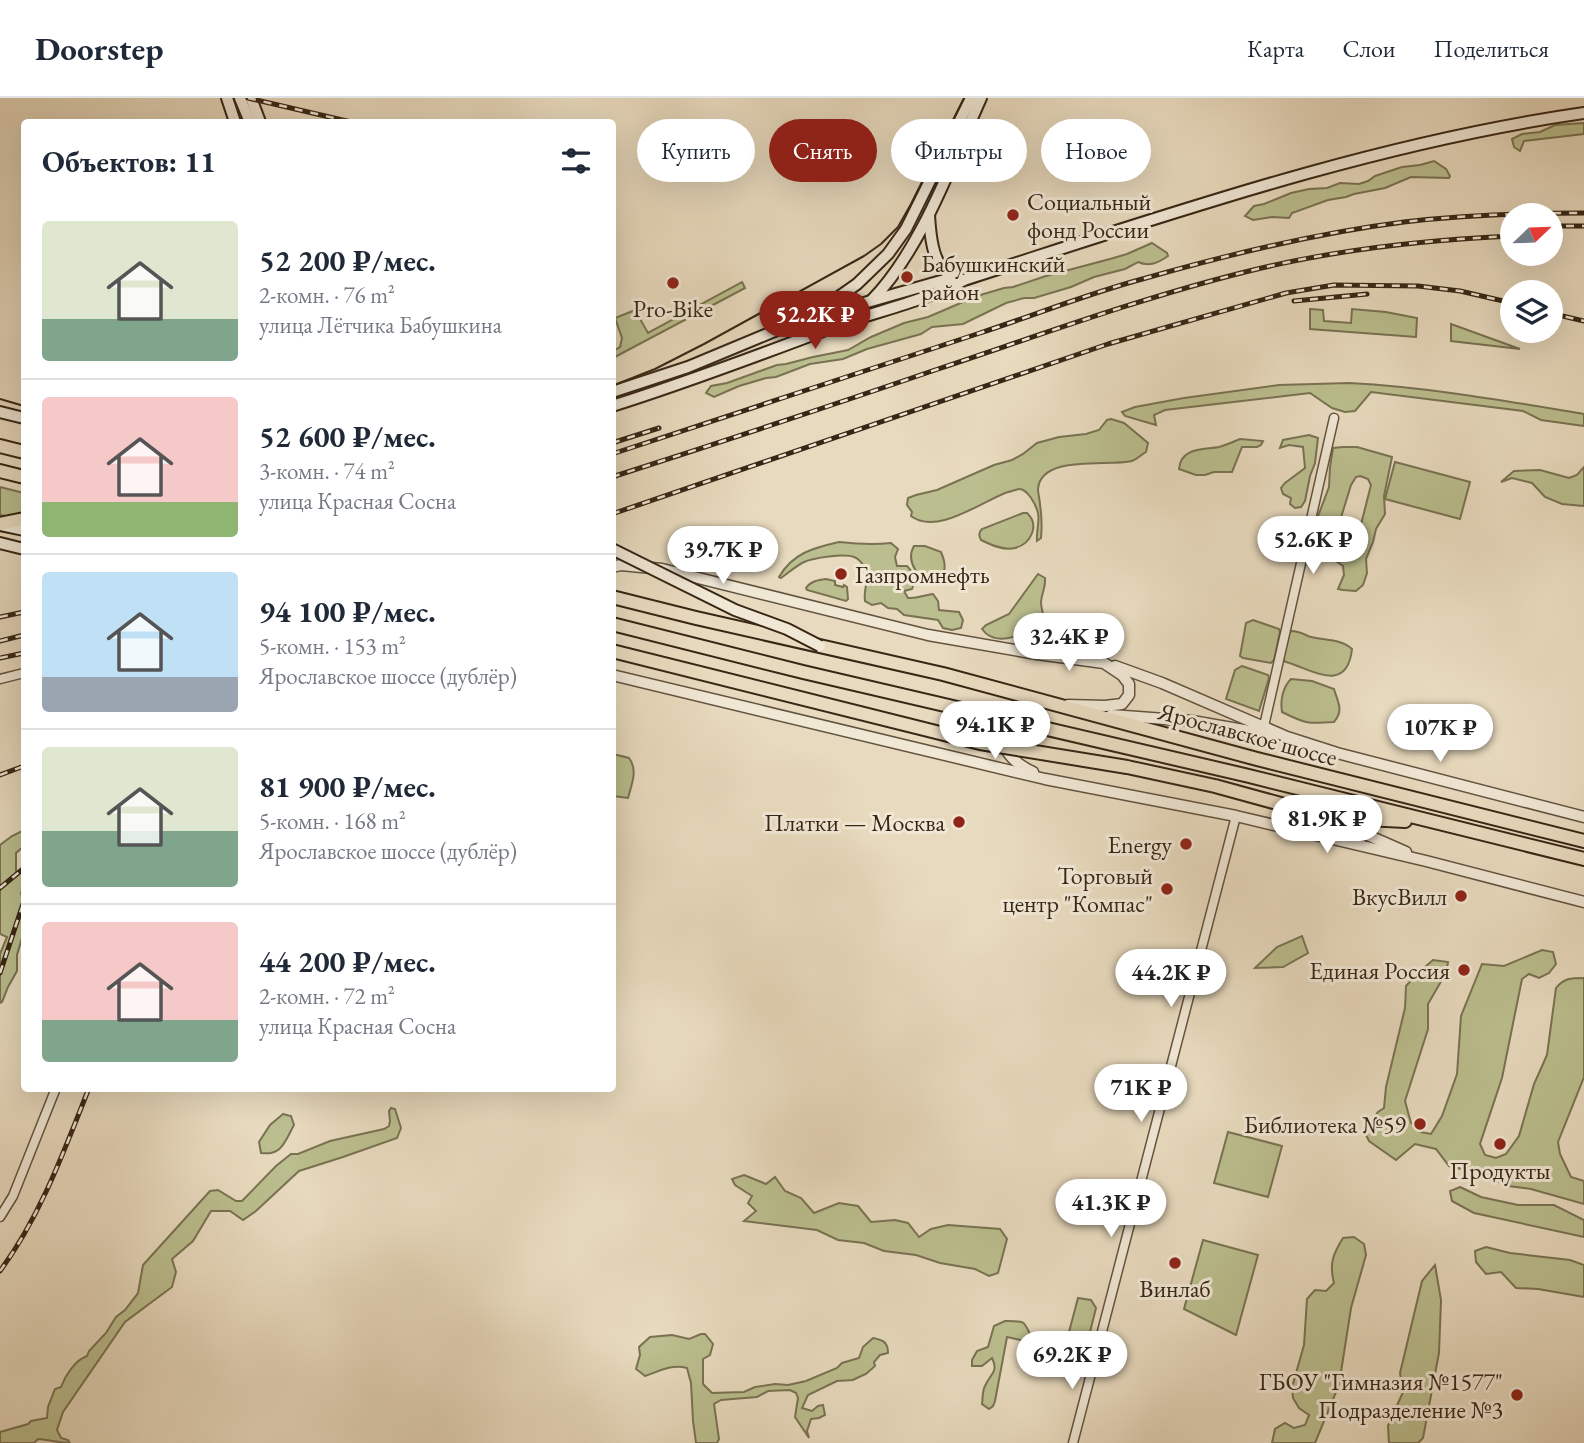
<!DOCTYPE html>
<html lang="ru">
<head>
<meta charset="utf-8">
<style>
  body { margin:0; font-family:"EB Garamond",serif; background:#f2f2f3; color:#1f2937; height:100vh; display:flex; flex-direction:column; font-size:26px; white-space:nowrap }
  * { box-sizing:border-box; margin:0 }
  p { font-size:23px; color:#747a83 }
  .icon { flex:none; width:38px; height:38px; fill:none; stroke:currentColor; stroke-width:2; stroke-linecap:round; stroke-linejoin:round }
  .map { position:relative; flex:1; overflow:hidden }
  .side { position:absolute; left:21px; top:21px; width:595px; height:973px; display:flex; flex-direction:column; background:#fff; border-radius:7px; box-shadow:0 7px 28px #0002 }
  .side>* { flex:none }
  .guide { position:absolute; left:637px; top:21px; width:665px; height:63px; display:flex; gap:14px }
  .needle { width:46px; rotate:67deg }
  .controls { position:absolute; left:1500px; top:105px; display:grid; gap:14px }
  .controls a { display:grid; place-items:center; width:63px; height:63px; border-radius:50%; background:#fff; box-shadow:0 7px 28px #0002; font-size:35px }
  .price { position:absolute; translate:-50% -60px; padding:0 16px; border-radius:24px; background:#fff; color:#222; font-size:23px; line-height:46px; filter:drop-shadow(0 2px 4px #0008) }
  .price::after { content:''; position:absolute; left:50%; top:42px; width:21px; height:16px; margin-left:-10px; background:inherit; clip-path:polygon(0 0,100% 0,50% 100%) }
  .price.selected { background:#8f2418; color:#fff }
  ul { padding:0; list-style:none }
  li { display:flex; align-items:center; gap:21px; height:175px; padding:0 21px }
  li+li { border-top:2px solid #e0e1e3 }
  li span { display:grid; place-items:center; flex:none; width:196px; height:140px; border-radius:7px; color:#555 }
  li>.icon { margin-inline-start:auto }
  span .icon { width:84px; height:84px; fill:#fffc; stroke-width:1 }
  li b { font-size:30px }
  h2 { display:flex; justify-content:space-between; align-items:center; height:84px; padding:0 21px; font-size:30px }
  .tag { padding:0 24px; border-radius:32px; background:#fff; box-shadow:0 7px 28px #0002; font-size:24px; line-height:63px }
  .tag.selected { background:#8f2418; color:#fff }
  header { display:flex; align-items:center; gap:42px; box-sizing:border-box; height:98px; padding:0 35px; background:#fff; border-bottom:2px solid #e0e1e3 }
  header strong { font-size:33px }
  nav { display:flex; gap:38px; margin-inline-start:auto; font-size:24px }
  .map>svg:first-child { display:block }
</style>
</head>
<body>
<header>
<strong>Doorstep</strong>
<nav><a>Карта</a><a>Слои</a><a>Поделиться</a></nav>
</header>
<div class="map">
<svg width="1584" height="1345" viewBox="0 0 1584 1345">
  <rect width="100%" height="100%" fill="#e8dabe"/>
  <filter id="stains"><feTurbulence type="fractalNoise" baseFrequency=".00286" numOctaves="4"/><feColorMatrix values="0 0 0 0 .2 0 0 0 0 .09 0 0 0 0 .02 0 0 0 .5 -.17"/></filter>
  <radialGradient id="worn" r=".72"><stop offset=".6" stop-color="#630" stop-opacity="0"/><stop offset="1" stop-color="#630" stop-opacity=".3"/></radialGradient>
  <g fill="#bbbe8e" stroke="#797252" stroke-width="2" fill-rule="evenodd">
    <polygon points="825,23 860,28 833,80 831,79 817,28 820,24"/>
    <polygon points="1584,25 1584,36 1524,43 1520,53 1514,49 1512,41 1522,36 1540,34 1555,27"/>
    <polygon points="1434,63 1446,71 1450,78 1449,80 1411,79 1385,90 1354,96 1346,99 1328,102 1292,115 1289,120 1272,119 1253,122 1245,118 1254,108 1264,106 1291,95 1309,91 1327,90 1340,85 1359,86 1368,83 1375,78 1402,69 1420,67"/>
    <path d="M 1152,145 L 1167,155 L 1168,158 C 1158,165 1149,169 1138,164 L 1125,171 L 1094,179 L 1071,189 L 1034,200 L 1024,200 L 1006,205 L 963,226 L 932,229 L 921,236 L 867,251 L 843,261 L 810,266 L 776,279 L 766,280 L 739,288 L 714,299 L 706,295 L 711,288 L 727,285 L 777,267 L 786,266 L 813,259 L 848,252 L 871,239 L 904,225 L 928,219 L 977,198 L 1004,190 L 1013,189 L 1046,178 L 1110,161 L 1127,156 Z"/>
    <polygon points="742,184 745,190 613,260 613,253 620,249 622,240 615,220 635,212 648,235"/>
    <polygon points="1310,211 1323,212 1324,223 1351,225 1352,211 1386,214 1417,220 1416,239 1310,231"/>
    <polygon points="1451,226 1520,251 1451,243"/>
    <path d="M 1349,285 C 1428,289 1506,303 1584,316 L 1584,328 L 1541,322 L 1523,313 L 1371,294 L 1355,313 L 1345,314 L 1332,310 L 1310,295 L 1165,312 L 1154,317 L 1156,327 L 1125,318 L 1122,314 L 1135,309 L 1184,300 L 1279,287 Z"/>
    <path d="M 1111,321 L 1124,325 L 1148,345 L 1146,354 C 1141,357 1137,361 1132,363 C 1108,369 1041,356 1038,391 C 1038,396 1040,402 1040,407 C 1042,419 1042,429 1041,440 L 1037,443 C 1036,434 1040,423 1038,415 C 1036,407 1028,391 1019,391 C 1018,391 1009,394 1008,394 C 982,403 937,438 911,418 L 912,414 L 907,407 L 908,400 L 916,397 L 937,392 L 994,367 L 1012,362 L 1023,356 L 1037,345 L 1059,339 L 1086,336 L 1099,332 L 1107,322 Z"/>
    <polygon points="1309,337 1318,340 1315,365 1310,378 1305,403 1301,409 1295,410 1290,406 1291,400 1283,396 1281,390 1285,385 1305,370 1303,349 1289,347 1280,350 1283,342"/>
    <path d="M 1240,341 L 1263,343 L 1261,347 L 1257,349 L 1242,349 L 1232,374 L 1214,374 L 1205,377 L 1196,377 L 1179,371 C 1181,349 1203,352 1219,349 C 1226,347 1233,344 1240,341 Z"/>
    <path d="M 1343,349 L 1357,349 L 1392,359 L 1384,398 L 1385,416 L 1376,431 L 1373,444 L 1366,461 L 1367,475 L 1363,487 L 1356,493 L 1343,492 L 1338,491 L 1344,477 L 1343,468 L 1327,457 L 1314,452 L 1313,448 L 1314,429 L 1329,389 L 1330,369 L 1333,350 ZM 1360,378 L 1368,381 L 1371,387 L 1357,442 L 1350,446 L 1340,446 L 1335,439 L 1351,387 L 1356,379 Z"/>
    <polygon points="1395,364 1470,384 1460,421 1385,401"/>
    <polygon points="1584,369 1584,408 1562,406 1545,399 1532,385 1512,380 1501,384 1514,373 1540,372 1569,380 1577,377"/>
    <polygon points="0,389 24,395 24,422 0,417"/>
    <path d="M 1023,415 L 1027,415 C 1040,427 1031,446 1015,450 C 1004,453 991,447 981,442 C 979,438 978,435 982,431 Z"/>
    <path d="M 839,444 C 857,446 873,447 891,445 L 898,451 L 895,459 L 897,468 L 907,468 L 913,475 L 915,482 L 912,491 L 904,493 L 908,500 C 917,501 924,497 933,496 L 938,503 L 939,512 L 959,514 L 963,522 L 961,530 L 952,532 L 943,530 L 938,522 L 904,517 L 897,511 L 888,510 L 881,505 L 872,507 L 865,503 C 863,491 870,482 865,470 C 863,466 858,460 854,459 C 844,455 813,460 804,464 C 796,468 788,475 781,480 L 779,479 C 793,455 813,450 839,444 Z"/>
    <path d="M 914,448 L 925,448 L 941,454 C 947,468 946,474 936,486 C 919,484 905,463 914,448 Z"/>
    <path d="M 1038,476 L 1045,480 C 1046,489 1041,497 1041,505 C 1042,516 1046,519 1041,529 C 1023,535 996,551 982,531 L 986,527 L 1009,516 Z"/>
    <path d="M 826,481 L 835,483 L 835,487 L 843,489 L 844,487 L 847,489 L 848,501 L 846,503 L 807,492 L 806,490 C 811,483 818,482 826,481 Z"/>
    <path d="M 1075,518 C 1089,521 1094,525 1105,535 L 1103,544 L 1099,546 L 1090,543 L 1058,540 L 1054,538 L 1052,530 L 1057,523 Z"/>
    <polygon points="1253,522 1279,531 1280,534 1274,562 1271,565 1243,560 1240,558 1246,525"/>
    <path d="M 1291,533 C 1298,533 1302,535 1308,538 C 1322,543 1340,540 1352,551 C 1347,597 1311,571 1286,564 L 1282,561 L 1286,540 Z"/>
    <polygon points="1242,568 1268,577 1269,580 1259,613 1226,601 1235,572"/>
    <path d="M 1291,581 L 1312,583 L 1334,591 C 1338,605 1344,612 1334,624 C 1308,626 1306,626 1282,614 C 1280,602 1283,589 1291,581 Z"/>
    <path d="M 613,656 L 629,660 C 638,672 632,685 628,700 L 613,698 Z"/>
    <polygon points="24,732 24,748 16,755 16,775 24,775 24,787 21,795 24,805 24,833 17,857 17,873 8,889 2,904 0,905 0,856 7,839 0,836 0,747 12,738"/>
    <polygon points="1302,838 1308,855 1283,869 1255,870 1277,849"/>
    <path d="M 1542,852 L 1553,854 L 1556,866 L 1549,875 L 1539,880 L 1529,876 L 1522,881 L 1502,980 L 1480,1046 L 1485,1057 L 1496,1060 L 1506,1056 L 1519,1038 L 1534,986 L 1547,957 L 1556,890 C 1564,880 1571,880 1584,880 L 1584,979 L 1558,1044 L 1560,1056 L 1571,1079 L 1584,1083 L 1584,1106 L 1531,1091 L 1508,1088 L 1483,1076 L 1449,1068 L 1436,1051 L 1415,1046 L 1396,1062 L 1369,1043 L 1364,1033 L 1378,1014 L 1384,1010 L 1386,989 L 1405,910 L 1406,888 L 1417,876 L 1433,862 L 1448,864 L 1446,875 L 1428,906 L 1428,931 L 1405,1003 L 1411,1025 L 1418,1030 L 1421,1034 L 1431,1036 L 1442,1018 L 1457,976 L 1461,918 L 1482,866 L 1504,868 Z"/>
    <path d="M 391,1010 L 395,1011 L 401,1030 L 397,1040 L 343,1059 L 299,1073 L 256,1113 L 243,1122 L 230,1113 L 211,1113 L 193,1143 L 172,1161 L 176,1174 L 172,1189 L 125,1224 L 63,1314 L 57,1332 L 61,1340 L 68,1342 L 70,1345 C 59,1345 50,1342 38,1341 L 34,1345 L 0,1345 L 0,1334 L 28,1326 L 31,1323 L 47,1320 L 48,1309 L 55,1291 L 61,1289 C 65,1278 75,1262 87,1258 L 89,1253 L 106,1235 L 116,1219 L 125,1212 L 138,1195 L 143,1167 L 210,1093 L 218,1092 L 236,1103 L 242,1103 L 276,1068 L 291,1056 L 298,1056 L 330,1043 L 384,1031 L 389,1028 L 390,1023 L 389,1013 Z"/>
    <path d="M 283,1016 L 291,1018 L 294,1027 C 285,1043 282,1058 261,1055 L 259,1044 L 270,1027 Z"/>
    <polygon points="1228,1034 1282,1048 1268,1099 1214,1085"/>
    <polygon points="744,1077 766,1086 775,1079 785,1093 801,1100 814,1115 839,1105 858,1108 871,1124 895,1122 908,1125 919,1139 931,1131 948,1127 1000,1131 1007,1141 998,1175 989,1178 975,1171 940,1165 916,1157 884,1153 864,1145 838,1142 817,1132 744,1123 756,1113 748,1105 752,1098 735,1087 732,1081"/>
    <polygon points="1460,1089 1481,1099 1518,1107 1554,1107 1584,1122 1584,1139 1474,1115 1452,1103 1450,1093"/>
    <path d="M 1354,1139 L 1364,1146 L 1366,1157 L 1351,1210 L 1339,1287 L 1315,1345 L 1272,1345 L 1275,1331 L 1285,1325 L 1294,1330 L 1305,1327 L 1309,1317 L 1299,1310 L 1293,1300 L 1292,1289 L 1304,1247 L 1307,1201 L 1315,1192 L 1326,1193 L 1334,1185 C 1329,1166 1333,1156 1343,1140 Z"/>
    <polygon points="1203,1142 1258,1157 1236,1237 1184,1211"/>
    <polygon points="1486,1149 1510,1155 1570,1162 1584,1167 1584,1199 1538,1191 1516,1190 1501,1174 1486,1176 1476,1164 1475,1153"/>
    <polygon points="1435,1167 1441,1202 1439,1255 1423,1340 1418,1345 1389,1345 1388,1328 1403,1294 1400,1275 1422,1183"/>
    <polygon points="1078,1200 1091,1202 1096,1210 1090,1234 1081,1238 1069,1234"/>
    <path d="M 1005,1223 C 1026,1223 1023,1222 1032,1240 L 1065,1246 L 1070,1249 L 1065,1252 L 1007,1239 L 995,1303 L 993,1308 L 989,1311 L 982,1306 C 983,1300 982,1293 985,1288 C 990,1276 999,1274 992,1260 L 982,1268 L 972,1268 L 972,1262 L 977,1253 L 988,1249 L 994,1228 Z"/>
    <path d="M 701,1236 L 705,1236 L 713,1246 L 710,1257 L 703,1261 L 703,1286 L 712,1295 L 744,1294 L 755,1289 L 775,1286 L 788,1287 L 806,1283 L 837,1270 L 842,1265 L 859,1260 L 863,1249 L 873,1240 C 883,1242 888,1244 888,1255 L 880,1257 L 874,1264 L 875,1268 L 866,1276 L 859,1279 L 853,1282 L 837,1283 L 808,1297 L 802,1310 L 812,1313 L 818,1308 L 823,1307 L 825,1317 L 819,1320 L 811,1321 L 807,1333 L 809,1340 L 795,1319 L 798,1300 L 796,1295 L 790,1292 L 768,1293 L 757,1299 L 721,1302 L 714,1306 L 719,1341 L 717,1345 L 696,1345 L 693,1323 L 691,1285 L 687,1270 C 671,1266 660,1273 645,1278 L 636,1271 L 640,1257 L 639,1249 L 650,1239 L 672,1237 L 689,1241 Z"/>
  </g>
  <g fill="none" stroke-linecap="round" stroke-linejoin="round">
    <defs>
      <g id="minor">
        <polyline points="0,581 24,575"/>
        <polyline points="1264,628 1334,320"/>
        <polyline points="0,1119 13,1098 56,990"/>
        <polyline points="1073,1345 1236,718"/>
      </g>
      <g id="tertiary">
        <polyline points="612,469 621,467 662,471 928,537 1037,556 1104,565 1122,577 1129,586 1129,597 1122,606 1105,608 1068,607"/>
        <polyline points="1115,568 1162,585 1287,639 1337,655 1584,719"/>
        <polyline points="612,577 1045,681 1236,718 1426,763 1584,804"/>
        <path d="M 975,617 C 995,629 996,639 1009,656 C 1015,664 1024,670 1033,674"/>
        <polyline points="1111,617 1192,623 1273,637"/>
        <polyline points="1331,721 1406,754"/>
      </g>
      <g id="secondary">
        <polyline points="227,0 235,24"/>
        <polyline points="240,0 250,24"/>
        <polyline points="251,0 260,24"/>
        <path d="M 929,117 C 930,134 932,165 948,176 C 951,178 955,179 958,180"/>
        <path d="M 872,202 C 921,152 952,64 981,0"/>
        <polyline points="812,215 830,205 857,186 888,156 906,131 971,0"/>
        <polyline points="612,294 688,269 794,225 941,183 962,182"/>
        <path d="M 612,308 C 689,284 764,255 839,227 C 881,212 925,203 964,182 C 1167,117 1373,45 1584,15"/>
        <polyline points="0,314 24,320"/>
        <polyline points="0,427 24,432"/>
        <polyline points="0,445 24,451"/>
      </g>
      <g id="primary">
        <polyline points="0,348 24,354"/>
        <polyline points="0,373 24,379"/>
        <polyline points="0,426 24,421"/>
        <polyline points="612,499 696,520 943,576 1257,661 1584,743"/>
        <polyline points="612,526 803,574 1249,678 1584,761"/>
        <polyline points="1127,669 1215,688 1328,719 1405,723"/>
      </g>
    </defs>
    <use href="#minor" stroke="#63533f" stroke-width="11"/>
    <use href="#tertiary" stroke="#63533f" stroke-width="13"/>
    <use href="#secondary" stroke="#372615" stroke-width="14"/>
    <use href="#primary" stroke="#372615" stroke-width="16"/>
    <use href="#minor" stroke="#f0e7d5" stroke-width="8"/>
    <use href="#tertiary" stroke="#f0e7d5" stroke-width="10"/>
    <use href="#secondary" stroke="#f0e7d5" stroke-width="10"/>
    <use href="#primary" stroke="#e8dabe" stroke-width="12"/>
    <g stroke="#372615" stroke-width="2">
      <polyline points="612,288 655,271 704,246 864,158 881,146 898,129 911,106 964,0"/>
      <polyline points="0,301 24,308"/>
    </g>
    <defs>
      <g id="rail">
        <polyline points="248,0 351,24"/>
        <polyline points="1550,128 1584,128"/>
        <polyline points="1294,203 1367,196"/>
        <polyline points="1550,215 1584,223"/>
        <polyline points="612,345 659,330"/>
        <path d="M 612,356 C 735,316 857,275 980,235 C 1035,217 1089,195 1146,180 C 1230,156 1317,135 1404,124 C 1464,117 1524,115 1584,115"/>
        <path d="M 612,379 C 721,344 830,308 938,271 C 1040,237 1141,200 1245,174 C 1332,152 1423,142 1512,138"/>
        <polyline points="612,416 1108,246 1286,195 1334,187 1418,188 1460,193 1512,205"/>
        <polyline points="0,519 24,514"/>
        <polyline points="0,543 24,537"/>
        <polyline points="0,560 24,555"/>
        <polyline points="0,677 24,668"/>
        <polyline points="0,790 24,770"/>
        <polyline points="0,875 24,803"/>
        <path d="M 0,1173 C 40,1119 64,1053 89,990"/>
      </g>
    </defs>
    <use href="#rail" stroke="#372615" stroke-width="5"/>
    <use href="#rail" stroke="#f0e7d5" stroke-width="2.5" stroke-dasharray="8" stroke-linecap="butt"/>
    <defs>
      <polyline id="secondary-bridge" points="612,451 735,512 787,531 820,548"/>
      <polyline id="primary-bridge" points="612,553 980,645 1127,669"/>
    </defs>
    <use href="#secondary-bridge" stroke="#372615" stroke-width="14" stroke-linecap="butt"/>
    <use href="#primary-bridge" stroke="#372615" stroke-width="16" stroke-linecap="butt"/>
    <use href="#secondary-bridge" stroke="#f0e7d5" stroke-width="10"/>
    <use href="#primary-bridge" stroke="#e8dabe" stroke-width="12"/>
  </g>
  <g fill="#8f2418" stroke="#f0e7d5" stroke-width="2.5">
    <circle cx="1013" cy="117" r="7"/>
    <circle cx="907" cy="179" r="7"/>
    <circle cx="673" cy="185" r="7"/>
    <circle cx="841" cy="476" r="7"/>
    <circle cx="959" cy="724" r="7"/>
    <circle cx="1186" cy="746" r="7"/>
    <circle cx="1167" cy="791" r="7"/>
    <circle cx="1461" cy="798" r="7"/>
    <circle cx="1464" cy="872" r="7"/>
    <circle cx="1420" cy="1026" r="7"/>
    <circle cx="1500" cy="1046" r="7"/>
    <circle cx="1175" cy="1165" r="7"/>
    <circle cx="1517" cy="1297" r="7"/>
  </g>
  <g text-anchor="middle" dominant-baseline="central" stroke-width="6" stroke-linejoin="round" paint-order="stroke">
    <g font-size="24" fill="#372615" stroke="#f0e7d5" text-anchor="end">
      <text x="1027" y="103" text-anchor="start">Социальный<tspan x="1027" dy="28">фонд России</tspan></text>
      <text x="921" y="165" text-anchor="start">Бабушкинский<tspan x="921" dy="28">район</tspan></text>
      <text x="673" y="210" text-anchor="middle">Pro-Bike</text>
      <text x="855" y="476" text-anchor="start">Газпромнефть</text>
      <text x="945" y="724">Платки — Москва</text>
      <text x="1172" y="746">Energy</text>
      <text x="1153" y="777">Торговый<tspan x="1153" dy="28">центр "Компас"</tspan></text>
      <text x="1447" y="798">ВкусВилл</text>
      <text x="1450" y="872">Единая Россия</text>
      <text x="1406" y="1026">Библиотека №59</text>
      <text x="1500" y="1072" text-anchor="middle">Продукты</text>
      <text x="1175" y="1190" text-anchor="middle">Винлаб</text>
      <text x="1503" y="1283">ГБОУ "Гимназия №1577"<tspan x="1503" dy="28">Подразделение №3</tspan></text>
    </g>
    <g font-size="24" fill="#372615" stroke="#f0e7d5">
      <text transform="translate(1248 636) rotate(15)">Ярославское шоссе</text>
    </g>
  </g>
  <rect width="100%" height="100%" filter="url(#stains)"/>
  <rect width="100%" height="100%" fill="url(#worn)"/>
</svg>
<div class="controls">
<a><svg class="needle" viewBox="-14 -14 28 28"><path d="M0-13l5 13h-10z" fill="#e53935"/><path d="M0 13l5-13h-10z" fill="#747a83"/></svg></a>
<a><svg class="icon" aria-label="layers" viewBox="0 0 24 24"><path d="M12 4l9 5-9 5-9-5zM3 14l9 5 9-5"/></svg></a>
</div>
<b class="price selected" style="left:815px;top:253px">52.2K ₽</b>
<b class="price" style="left:1313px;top:478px">52.6K ₽</b>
<b class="price" style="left:723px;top:488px">39.7K ₽</b>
<b class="price" style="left:1069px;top:575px">32.4K ₽</b>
<b class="price" style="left:995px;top:663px">94.1K ₽</b>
<b class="price" style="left:1440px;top:666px">107K ₽</b>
<b class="price" style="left:1327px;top:757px">81.9K ₽</b>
<b class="price" style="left:1171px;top:911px">44.2K ₽</b>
<b class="price" style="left:1141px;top:1026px">71K ₽</b>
<b class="price" style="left:1111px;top:1141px">41.3K ₽</b>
<b class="price" style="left:1072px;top:1293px">69.2K ₽</b>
<div class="guide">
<a class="tag">Купить</a>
<a class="tag selected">Снять</a>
<a class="tag">Фильтры</a>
<a class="tag">Новое</a>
</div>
<section class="side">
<h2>Объектов: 11<svg class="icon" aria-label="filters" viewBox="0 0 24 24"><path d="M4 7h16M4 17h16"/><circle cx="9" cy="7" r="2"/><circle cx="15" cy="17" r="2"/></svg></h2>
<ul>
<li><span style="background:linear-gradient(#dfe7d0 70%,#7fa58c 0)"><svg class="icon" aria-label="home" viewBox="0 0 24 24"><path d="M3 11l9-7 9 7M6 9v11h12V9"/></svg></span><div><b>52 200 ₽/мес.</b><p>2-комн. · 76 m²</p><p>улица Лётчика Бабушкина</p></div></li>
<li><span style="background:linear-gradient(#f6c9c9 75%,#8fb573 0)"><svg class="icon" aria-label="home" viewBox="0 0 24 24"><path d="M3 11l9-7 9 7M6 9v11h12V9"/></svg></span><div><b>52 600 ₽/мес.</b><p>3-комн. · 74 m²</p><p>улица Красная Сосна</p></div></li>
<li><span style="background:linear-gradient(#bfe0f5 75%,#9aa5b1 0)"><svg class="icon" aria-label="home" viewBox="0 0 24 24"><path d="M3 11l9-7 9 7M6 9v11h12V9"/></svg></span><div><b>94 100 ₽/мес.</b><p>5-комн. · 153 m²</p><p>Ярославское шоссе (дублёр)</p></div></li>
<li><span style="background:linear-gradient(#dfe7d0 60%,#7fa58c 0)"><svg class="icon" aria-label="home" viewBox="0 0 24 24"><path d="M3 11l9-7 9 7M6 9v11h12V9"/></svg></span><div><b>81 900 ₽/мес.</b><p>5-комн. · 168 m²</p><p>Ярославское шоссе (дублёр)</p></div></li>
<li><span style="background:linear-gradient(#f6c9c9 70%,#7fa58c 0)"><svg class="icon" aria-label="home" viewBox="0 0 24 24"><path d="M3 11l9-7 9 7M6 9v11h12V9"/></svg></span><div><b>44 200 ₽/мес.</b><p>2-комн. · 72 m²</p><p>улица Красная Сосна</p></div></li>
</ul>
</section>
</div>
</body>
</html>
